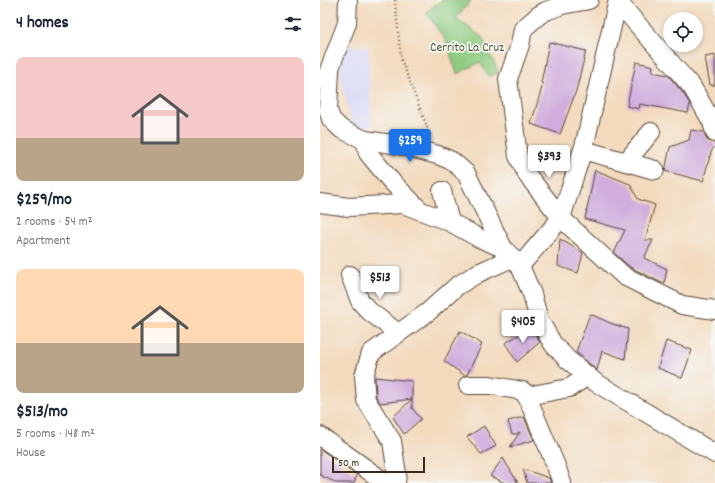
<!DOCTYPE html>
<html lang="en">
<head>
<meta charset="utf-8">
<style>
  body { margin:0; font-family:Dekko,sans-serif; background:#f2f2f3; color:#1f2937; height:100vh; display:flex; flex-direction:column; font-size:15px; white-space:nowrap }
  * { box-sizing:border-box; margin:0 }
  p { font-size:13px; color:#747a83 }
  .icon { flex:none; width:22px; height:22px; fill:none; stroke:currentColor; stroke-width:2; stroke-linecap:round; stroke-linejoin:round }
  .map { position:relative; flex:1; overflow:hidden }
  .panel { display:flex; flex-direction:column; background:#fff; width:320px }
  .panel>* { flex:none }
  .buttons { position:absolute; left:343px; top:12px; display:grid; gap:8px }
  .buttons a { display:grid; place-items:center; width:40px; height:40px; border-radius:50%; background:#fff; box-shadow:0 2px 6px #0003; font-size:20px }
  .scale { position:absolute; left:12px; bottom:10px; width:93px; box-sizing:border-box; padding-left:4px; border:2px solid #3b2a1e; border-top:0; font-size:11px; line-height:14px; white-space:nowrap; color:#3b2a1e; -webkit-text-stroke:3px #f6f6f2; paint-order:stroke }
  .price { position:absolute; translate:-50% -34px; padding:0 9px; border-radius:4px; background:#fff; color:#222; font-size:13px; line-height:26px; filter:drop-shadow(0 1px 2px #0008) }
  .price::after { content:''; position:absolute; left:50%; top:24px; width:12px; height:9px; margin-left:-6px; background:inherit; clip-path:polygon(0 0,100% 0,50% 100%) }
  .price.current { background:#1a73e8; color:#fff }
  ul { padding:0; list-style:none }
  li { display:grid; align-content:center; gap:8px; height:212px; padding:0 16px }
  li span { display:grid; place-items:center; height:124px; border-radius:8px; color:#555 }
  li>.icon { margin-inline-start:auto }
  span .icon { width:72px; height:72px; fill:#fffc; stroke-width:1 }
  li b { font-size:17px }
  h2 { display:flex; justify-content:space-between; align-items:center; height:48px; padding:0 16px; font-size:17px }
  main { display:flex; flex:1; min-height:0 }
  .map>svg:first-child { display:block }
</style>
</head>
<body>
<main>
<section class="panel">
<h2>4 homes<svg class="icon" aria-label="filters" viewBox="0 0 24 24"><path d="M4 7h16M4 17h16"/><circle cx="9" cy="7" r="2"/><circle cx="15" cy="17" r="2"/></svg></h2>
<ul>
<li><span style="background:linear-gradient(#f6c9c9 65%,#b9a48a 0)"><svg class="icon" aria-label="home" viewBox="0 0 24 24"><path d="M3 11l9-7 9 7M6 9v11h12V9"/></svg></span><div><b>$259/mo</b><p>2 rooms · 54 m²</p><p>Apartment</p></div></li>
<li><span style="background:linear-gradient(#ffd9b3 60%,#b9a48a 0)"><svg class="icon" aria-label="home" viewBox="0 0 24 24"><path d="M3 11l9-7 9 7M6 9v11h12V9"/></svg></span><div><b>$513/mo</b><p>5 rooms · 148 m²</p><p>House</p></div></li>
</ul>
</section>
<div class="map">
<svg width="395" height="483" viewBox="0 0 395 483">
  <rect width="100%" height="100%" fill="#f6f6f2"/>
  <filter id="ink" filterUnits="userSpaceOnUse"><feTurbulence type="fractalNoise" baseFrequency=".025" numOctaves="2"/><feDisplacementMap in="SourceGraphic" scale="8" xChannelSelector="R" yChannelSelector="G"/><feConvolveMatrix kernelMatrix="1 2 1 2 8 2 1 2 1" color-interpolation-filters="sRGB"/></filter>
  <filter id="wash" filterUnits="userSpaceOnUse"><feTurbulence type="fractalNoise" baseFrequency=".012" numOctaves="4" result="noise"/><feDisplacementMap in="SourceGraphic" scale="16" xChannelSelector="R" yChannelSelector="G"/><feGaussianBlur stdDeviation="0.9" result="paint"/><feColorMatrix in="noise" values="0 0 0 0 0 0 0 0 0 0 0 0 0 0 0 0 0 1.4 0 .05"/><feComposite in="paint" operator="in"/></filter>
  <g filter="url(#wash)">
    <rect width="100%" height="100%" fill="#f3dabd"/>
    <polygon fill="#d7d7f8" points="26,46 48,47 52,126 32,127 18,63"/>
    <polygon fill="#8ecc82" stroke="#647b50" points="122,0 148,0 151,1 136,18 162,37 179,73 168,76 160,62 137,74 126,41 106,12"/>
    <g id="blocks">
      <g fill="#d0addd">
        <polygon points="229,42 266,51 256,91 240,134 211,124 223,84 221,83"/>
        <polygon points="395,55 395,85 390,85 385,57"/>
        <polygon points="316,62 333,66 332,72 348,75 363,93 370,104 368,113 320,104 319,109 307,106"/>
        <polygon points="371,130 384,132 387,140 394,143 395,146 391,152 383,181 345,171 350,147 369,140"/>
        <polygon points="275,170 310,184 318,199 335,205 325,240 333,240 324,258 347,269 344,284 310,267 294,253 305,230 265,219"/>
        <polygon points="240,239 263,253 258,273 238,266"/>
        <polygon points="270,314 290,323 308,329 305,359 282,351 277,370 256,352"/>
        <polygon points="211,328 220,342 197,362 185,343"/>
        <polygon points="140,331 162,344 147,375 144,375 124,361"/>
        <polygon points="346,341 372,350 362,378 338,368"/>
        <polygon points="55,377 92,381 92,408 101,419 84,434 73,417 92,399 61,403 56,397"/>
        <polygon points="204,417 214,440 190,447 200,432 196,434 192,434 188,421"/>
        <polygon points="164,426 176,446 161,454 147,437"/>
        <polygon points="0,449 19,462 18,463 37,475 34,483 17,483 0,475"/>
        <polygon points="183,458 198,483 185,483 170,476"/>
        <polygon points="203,469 229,478 231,483 207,483"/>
      </g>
    </g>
  </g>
  <g filter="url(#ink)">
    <use href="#blocks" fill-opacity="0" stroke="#574436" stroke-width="1"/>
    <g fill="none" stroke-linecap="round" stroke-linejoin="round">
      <defs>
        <g id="minor">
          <polyline points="269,0 242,5 226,11 219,15 203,29 200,45 188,79 198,156 208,176 241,218 304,276 362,305 395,310"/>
          <polyline points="298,2 372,87 392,122 395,133"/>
          <polyline points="10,71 8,109 11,119 21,129 45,140 79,145 118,155 132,161 146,173 183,248 200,266 212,294 219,320 233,344 247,359 275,382 395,454"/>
          <polyline points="5,81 27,23 28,0"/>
          <polyline points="45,140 48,153 72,182 98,208"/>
          <polyline points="263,150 335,170"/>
          <polyline points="306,162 331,132"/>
          <polyline points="122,191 130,222"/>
          <polyline points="0,203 29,207 83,204 130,222 159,238 183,248"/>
          <polyline points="200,266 241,218 265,143 298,0"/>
          <polyline points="30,275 40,301 49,311 78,333"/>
          <polyline points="148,385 170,385 203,391 208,399 236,466 242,483"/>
          <polyline points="207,396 249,388 268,376"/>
          <polyline points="0,436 66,483"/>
          <polyline points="76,483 77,474 72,441 46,400 44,376 51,353 108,312 137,286 158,273 192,258"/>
        </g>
      </defs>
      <use href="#minor" stroke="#574436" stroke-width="20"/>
      <polyline stroke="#574436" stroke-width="2" stroke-dasharray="1 3" stroke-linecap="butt" points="75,0 81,59 111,137"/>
      <use href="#minor" stroke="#fff" stroke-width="18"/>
    </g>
  </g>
  <g text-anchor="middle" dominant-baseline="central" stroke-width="3.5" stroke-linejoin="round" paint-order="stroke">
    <g font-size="13" fill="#545b3c" stroke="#f6f6f2">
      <text x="147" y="48">Cerrito La Cruz</text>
    </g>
  </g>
</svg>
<div class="buttons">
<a><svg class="icon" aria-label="locate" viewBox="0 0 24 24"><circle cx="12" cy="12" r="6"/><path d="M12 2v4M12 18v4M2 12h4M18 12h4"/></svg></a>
</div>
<div class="scale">50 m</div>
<b class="price current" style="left:90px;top:163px">$259</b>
<b class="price" style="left:229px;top:179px">$393</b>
<b class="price" style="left:60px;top:300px">$513</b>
<b class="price" style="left:203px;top:344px">$405</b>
</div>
</main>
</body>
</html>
